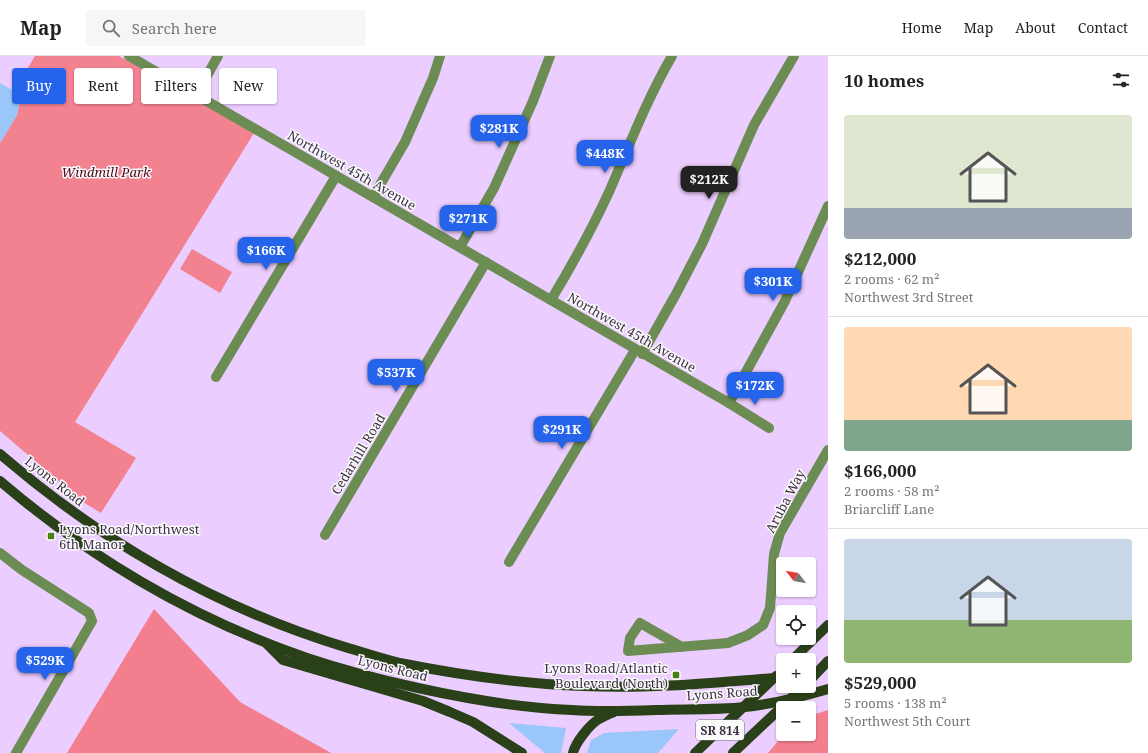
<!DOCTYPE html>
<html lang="en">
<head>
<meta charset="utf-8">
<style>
  body { margin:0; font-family:"Noto Serif",serif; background:#f6f6f6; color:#222; height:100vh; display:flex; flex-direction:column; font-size:15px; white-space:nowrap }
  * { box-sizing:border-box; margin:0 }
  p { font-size:13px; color:#767676 }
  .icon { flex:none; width:22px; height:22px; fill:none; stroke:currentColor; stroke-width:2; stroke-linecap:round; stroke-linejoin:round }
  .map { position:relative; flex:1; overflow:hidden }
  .drawer { display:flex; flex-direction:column; background:#fff; width:320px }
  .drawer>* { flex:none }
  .top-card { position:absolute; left:12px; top:12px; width:380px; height:36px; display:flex; gap:8px }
  .needle { width:26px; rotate:301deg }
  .tools { position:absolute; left:776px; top:501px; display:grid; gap:8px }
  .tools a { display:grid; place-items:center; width:40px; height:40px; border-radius:4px; background:#fff; box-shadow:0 1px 3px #0004; font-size:20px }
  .price { position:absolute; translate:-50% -34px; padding:0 9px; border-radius:8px; background:#2563eb; color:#fff; font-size:13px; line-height:26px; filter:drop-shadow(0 1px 2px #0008) }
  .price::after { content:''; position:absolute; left:50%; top:24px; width:12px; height:9px; margin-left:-6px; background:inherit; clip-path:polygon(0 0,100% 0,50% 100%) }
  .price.on { background:#222; color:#fff }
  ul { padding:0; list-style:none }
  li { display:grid; align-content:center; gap:8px; height:212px; padding:0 16px }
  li+li { border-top:1px solid #e0e0e0 }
  li span { display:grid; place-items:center; height:124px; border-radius:4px; color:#555 }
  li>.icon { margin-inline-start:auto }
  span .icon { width:72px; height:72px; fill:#fffc; stroke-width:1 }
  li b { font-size:17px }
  h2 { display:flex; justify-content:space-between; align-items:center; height:48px; padding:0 16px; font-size:17px }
  .tag { padding:0 14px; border-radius:4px; background:#fff; box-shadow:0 1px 3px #0004; font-size:14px; line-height:36px }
  .tag.on { background:#2563eb; color:#fff }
  header { display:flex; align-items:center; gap:24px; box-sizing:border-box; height:56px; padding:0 20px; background:#fff; border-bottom:1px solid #e0e0e0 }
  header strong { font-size:19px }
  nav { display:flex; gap:22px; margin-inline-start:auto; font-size:14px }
  .search { width:280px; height:36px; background:#f6f6f6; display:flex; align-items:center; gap:10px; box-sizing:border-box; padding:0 14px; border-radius:4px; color:#767676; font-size:15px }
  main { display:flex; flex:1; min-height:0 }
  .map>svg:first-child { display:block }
</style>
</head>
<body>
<header>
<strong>Map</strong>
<div class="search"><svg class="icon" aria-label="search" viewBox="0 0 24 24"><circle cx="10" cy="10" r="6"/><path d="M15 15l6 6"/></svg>Search here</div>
<nav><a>Home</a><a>Map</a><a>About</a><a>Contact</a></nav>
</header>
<main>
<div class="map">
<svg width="828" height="697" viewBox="0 0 828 697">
  <rect width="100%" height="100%" fill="#eccdff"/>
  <g fill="#f38291">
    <polygon points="35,0 119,0 254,77 75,366 136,402 101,457 83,446 0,375 0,87 17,59 20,44 14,35"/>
    <polygon points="192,193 232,216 220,237 180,213"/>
  </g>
  <g fill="#f27e8e">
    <polygon points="154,553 240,646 331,697 67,697"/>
    <polygon points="828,654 828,697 768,697 784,678 809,678 809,660"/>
  </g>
  <g fill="#9ac6f9">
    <polygon points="0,27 14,35 20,44 17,59 0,87"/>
    <polygon points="509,667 566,672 561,697 545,697"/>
    <polygon points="679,673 658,697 587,697 591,684 604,677"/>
  </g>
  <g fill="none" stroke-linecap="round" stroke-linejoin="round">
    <g stroke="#6b8c52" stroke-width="10">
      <polyline points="129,0 729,347 769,372"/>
      <polyline points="196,39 218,0"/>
      <polyline points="373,141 405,86 433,22 440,0"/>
      <polyline points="460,191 494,132 533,45 550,0"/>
      <path d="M 551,244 C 572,209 592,173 609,136 C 629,90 647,43 672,0"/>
      <polyline points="642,298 676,238 702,188 754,69 794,0"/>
      <polyline points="216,321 336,120"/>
      <polyline points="729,347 785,245 828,150"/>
      <polyline points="325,479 486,206"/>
      <polyline points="0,497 22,514 89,557 92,565 16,697"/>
      <polyline points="509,506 635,294"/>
      <polyline points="682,591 640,567 630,582 628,595 728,587 748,579 763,569 770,552 774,498 780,477 828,394"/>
    </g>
    <g stroke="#2a4018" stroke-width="10">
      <path d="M 0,398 C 102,486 219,553 348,592 C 365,597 383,603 400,607 C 460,619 522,628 583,630 C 647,633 711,627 774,622 L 783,620"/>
      <path d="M 0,425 C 90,502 194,563 307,602 C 343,614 381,624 418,632 C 468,643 520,652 572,654 C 600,656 628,655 656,654 C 686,653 716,654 745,651 C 773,648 801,641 828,633"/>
      <polyline points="267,588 283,604 423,645 450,656 473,666 522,697"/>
      <polyline points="792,604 828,569"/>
      <polyline points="809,625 828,605"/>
      <path d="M 573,697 C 575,687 590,668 599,663 C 604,660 609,658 614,656"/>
      <polyline points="695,697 776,620"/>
      <polyline points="733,697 804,630"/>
    </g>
  </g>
  <g fill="#4d8013" stroke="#fbfbfb" stroke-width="1.5">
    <rect x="47" y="476" width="8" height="8" rx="2"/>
    <rect x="672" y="615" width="8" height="8" rx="2"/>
  </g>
  <g text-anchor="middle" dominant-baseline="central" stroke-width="3" stroke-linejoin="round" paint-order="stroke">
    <rect fill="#fbfbfb" stroke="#776c7d" stroke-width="1" x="696" y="664" width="48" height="20" rx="3"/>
    <g font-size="12" font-weight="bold" fill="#3e2f47">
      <text x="720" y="674">SR 814</text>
    </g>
    <g font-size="13" fill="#3e2f47" stroke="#fbfbfb">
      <text transform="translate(352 114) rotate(30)">Northwest 45th Avenue</text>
      <text transform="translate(632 276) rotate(30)">Northwest 45th Avenue</text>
      <text transform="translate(358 398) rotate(-59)">Cedarhill Road</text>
      <text transform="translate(55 425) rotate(38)">Lyons Road</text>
      <text transform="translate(785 445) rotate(-62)">Aruba Way</text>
      <text transform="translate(393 612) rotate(14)">Lyons Road</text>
      <text transform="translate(722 637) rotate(-4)">Lyons Road</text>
    </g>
    <g font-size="13" font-style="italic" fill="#50071b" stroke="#fbfbfb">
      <text x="106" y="116">Windmill Park</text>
    </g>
    <g font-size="13" fill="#3e2f47" stroke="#fbfbfb" text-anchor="start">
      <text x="59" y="473">Lyons Road/Northwest<tspan x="59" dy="15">6th Manor</tspan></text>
      <text x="668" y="612" text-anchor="end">Lyons Road/Atlantic<tspan x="668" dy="15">Boulevard (North)</tspan></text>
    </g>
  </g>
</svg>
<div class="tools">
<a><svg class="needle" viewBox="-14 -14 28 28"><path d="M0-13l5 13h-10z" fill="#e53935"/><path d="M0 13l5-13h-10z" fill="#767676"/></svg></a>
<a><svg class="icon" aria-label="locate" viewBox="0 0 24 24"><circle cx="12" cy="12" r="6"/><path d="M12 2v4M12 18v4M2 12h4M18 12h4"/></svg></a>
<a>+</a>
<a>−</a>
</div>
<b class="price" style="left:499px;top:93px">$281K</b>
<b class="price" style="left:605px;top:118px">$448K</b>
<b class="price on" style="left:709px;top:144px">$212K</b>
<b class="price" style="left:468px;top:183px">$271K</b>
<b class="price" style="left:266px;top:215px">$166K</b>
<b class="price" style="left:773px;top:246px">$301K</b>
<b class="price" style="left:396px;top:337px">$537K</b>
<b class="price" style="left:755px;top:350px">$172K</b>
<b class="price" style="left:562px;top:394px">$291K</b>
<b class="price" style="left:45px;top:625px">$529K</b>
<div class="top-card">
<a class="tag on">Buy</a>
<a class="tag">Rent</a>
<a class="tag">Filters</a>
<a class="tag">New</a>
</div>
</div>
<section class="drawer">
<h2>10 homes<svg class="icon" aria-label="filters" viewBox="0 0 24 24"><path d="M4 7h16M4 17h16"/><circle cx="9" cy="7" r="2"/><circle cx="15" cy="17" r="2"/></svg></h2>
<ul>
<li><span style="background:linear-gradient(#dfe7d0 75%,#9aa5b1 0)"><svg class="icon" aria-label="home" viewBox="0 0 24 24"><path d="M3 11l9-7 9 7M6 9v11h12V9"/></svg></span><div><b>$212,000</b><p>2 rooms · 62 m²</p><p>Northwest 3rd Street</p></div></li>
<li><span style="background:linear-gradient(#ffd9b3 75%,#7fa58c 0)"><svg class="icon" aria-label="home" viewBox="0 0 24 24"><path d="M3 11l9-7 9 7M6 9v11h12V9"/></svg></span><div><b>$166,000</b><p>2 rooms · 58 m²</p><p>Briarcliff Lane</p></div></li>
<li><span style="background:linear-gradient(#c9d6e8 65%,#8fb573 0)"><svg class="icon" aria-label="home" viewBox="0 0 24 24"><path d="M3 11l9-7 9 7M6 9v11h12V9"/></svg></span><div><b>$529,000</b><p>5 rooms · 138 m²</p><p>Northwest 5th Court</p></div></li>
</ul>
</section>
</main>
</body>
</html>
